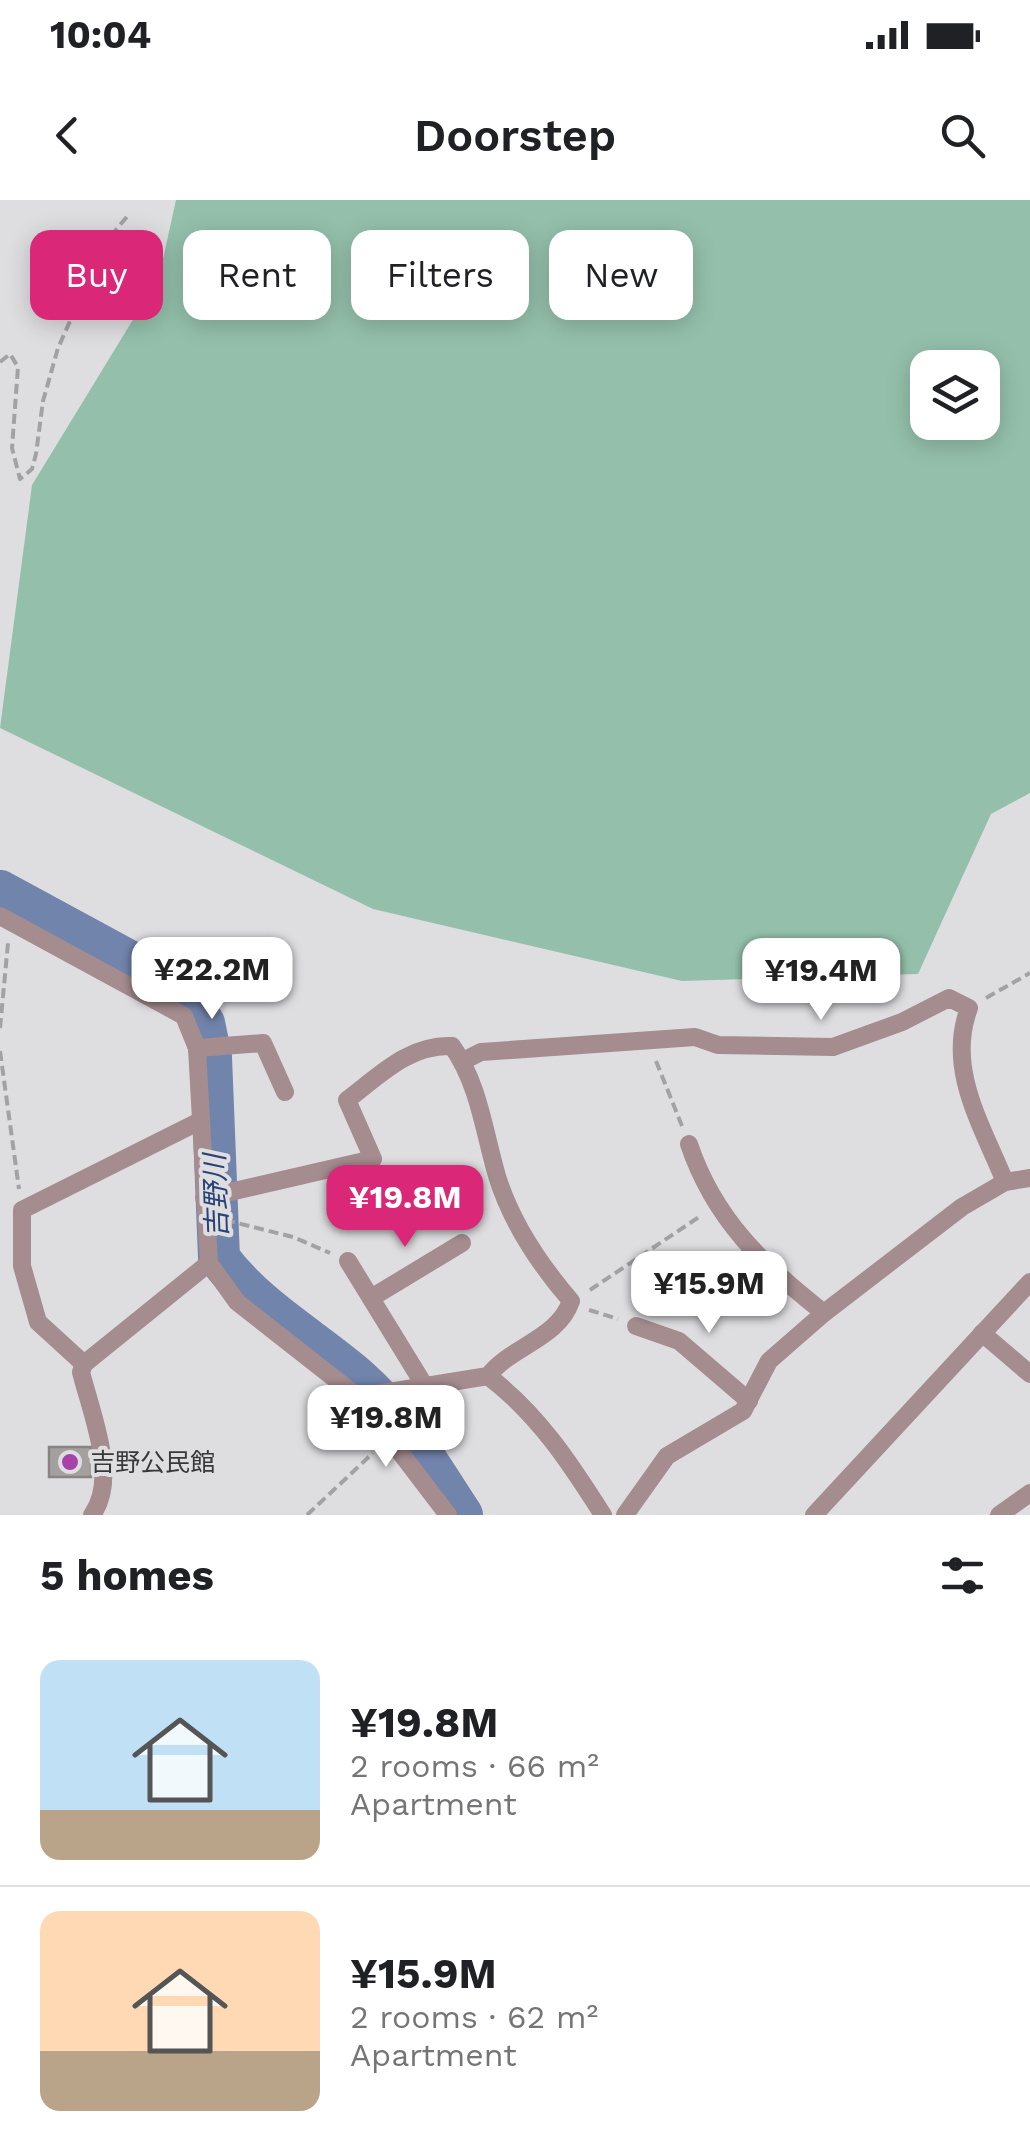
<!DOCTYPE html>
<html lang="en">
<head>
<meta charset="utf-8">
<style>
  body { margin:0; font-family:"Work Sans","Noto Sans JP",sans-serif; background:#f2f2f2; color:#202124; height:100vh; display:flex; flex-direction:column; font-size:38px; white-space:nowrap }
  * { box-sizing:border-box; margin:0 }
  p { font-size:32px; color:#757577 }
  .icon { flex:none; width:55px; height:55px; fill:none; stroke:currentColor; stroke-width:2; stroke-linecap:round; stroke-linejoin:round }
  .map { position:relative; height:1315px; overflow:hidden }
  .details { display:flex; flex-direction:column; background:#fff; flex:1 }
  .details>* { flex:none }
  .guide { position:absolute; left:30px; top:30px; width:970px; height:90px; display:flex; gap:20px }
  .fabs { position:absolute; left:910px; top:150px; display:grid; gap:20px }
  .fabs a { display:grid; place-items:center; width:90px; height:90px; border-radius:20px; background:#fff; box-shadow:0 5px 25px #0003; font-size:50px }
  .price { position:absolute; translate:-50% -85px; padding:0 22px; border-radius:20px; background:#fff; color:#222; font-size:32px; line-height:65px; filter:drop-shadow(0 2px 5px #0008) }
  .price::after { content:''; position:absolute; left:50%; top:60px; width:30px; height:22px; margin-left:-15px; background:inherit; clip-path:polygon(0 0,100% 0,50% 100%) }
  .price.selected { background:#db2777; color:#fff }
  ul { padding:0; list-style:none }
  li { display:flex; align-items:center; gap:30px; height:250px; padding:0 40px }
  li+li { border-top:2px solid #e0e0e0 }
  li span { display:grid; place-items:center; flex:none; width:280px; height:200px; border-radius:20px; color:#555 }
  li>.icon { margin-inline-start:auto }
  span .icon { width:120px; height:120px; fill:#fffc; stroke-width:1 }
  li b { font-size:42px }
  h2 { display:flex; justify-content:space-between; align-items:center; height:120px; padding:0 40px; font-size:42px }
  .pill { padding:0 35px; border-radius:20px; background:#fff; box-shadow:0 5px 25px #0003; font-size:35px; line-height:90px }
  .pill.selected { background:#db2777; color:#fff }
  .status { display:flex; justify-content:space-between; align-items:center; height:70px; padding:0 50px; background:#fff; direction:ltr }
  .status svg { height:28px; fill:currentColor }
  header { display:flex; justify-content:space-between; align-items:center; height:130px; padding:0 40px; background:#fff; font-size:45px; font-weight:600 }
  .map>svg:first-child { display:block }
</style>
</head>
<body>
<div class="status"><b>10:04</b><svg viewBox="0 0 49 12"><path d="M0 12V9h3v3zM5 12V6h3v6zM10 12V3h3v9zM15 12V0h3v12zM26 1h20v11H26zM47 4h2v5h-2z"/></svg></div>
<header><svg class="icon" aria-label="back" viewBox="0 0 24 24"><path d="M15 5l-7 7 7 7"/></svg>Doorstep<svg class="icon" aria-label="search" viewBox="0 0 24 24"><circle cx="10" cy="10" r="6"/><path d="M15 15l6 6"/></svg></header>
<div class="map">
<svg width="1030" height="1315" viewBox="0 0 1030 1315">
  <rect width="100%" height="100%" fill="#dedee1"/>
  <path fill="#94c0ab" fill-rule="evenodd" d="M 176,0 L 1030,0 L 1030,593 L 991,614 L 918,774 L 682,781 L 373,709 L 0,528 L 32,285 L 159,77 ZM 928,168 L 982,168 L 982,222 L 928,222 Z"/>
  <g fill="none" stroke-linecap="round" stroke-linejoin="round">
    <path stroke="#7184ac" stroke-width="42" d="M 0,691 L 177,787 L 204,823 L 211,857 L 219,1058 C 256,1108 313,1139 359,1179 C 402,1217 431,1268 462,1315"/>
  </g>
  <rect fill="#a4a09f" stroke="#888483" stroke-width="2.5" x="49" y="1247" width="42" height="30"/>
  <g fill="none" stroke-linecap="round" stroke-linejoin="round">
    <g stroke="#a2a2a4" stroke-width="4" stroke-dasharray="10 5" stroke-linecap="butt">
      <polyline points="0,162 10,154 18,167 12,248 20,279 32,269 36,254 43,201 58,148 105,43 130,13"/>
      <polyline points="986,798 1030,773"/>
      <polyline points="0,828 8,743"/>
      <polyline points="0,851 19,989"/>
      <polyline points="656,861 682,926"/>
      <polyline points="225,1020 293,1037 330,1053"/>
      <polyline points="590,1090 702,1015"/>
      <polyline points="589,1110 618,1119"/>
      <polyline points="307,1315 373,1253"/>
    </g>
    <g stroke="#a48c8f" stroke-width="18">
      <path d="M 0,716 L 184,816 L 197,848 L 209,1063 L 237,1102 L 358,1197 L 488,1176 C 511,1146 558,1139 571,1101 C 540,1065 511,1022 497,976 C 484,932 479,884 452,846 C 409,844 379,876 347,900 L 373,959 L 204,998"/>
      <polyline points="197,848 263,843 285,892"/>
      <path d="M 463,861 L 481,852 L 695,837 L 718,845 L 833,847 L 902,822 L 949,798 L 969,808 C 946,869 982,925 1005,982"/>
      <path d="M 689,944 C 714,1019 763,1065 824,1113"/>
      <polyline points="348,1061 426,1188"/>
      <polyline points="371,1098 462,1043"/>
      <polyline points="636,1126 679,1141 749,1201"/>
      <polyline points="982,1133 1030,1174"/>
      <polyline points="84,1164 38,1122 22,1066 22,1010 198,922"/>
      <path d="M 488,1176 C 538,1214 570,1263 603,1315"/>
      <polyline points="358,1197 448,1315"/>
      <path d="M 92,1315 C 119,1278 91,1213 81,1172 L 84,1164 L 209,1063"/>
      <polyline points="625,1315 667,1256 743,1211 769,1161 824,1113 962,1007 1005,982 1030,978"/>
      <polyline points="814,1315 1030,1082"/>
      <polyline points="999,1315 1030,1293"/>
    </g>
  </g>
  <circle fill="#a543a9" stroke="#dedee1" stroke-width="4" cx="70" cy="1262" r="10"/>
  <g text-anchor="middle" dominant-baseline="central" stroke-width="8" stroke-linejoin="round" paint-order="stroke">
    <g font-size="25" fill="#383839" stroke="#dedee1" text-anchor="start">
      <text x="90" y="1262">吉野公民館</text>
    </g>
    <g font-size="28" font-style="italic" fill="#2a4176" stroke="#dedee1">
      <text transform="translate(216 996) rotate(-92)">吉野川</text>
    </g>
  </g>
</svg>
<div class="fabs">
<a><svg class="icon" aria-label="layers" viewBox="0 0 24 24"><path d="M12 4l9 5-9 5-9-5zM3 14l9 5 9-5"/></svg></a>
</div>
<b class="price" style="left:212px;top:822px">¥22.2M</b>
<b class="price" style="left:821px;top:823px">¥19.4M</b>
<b class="price selected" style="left:405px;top:1050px">¥19.8M</b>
<b class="price" style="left:709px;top:1136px">¥15.9M</b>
<b class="price" style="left:386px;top:1270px">¥19.8M</b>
<div class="guide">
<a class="pill selected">Buy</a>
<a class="pill">Rent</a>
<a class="pill">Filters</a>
<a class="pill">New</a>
</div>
</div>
<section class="details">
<h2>5 homes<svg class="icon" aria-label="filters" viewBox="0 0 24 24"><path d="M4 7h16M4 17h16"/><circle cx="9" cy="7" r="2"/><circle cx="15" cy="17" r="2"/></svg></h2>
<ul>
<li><span style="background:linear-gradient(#bfe0f5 75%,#b9a48a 0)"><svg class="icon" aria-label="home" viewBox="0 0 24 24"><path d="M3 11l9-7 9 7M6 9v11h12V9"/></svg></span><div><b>¥19.8M</b><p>2 rooms · 66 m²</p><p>Apartment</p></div></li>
<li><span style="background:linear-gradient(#ffd9b3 70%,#b9a48a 0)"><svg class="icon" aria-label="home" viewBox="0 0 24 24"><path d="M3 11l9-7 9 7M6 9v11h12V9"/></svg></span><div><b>¥15.9M</b><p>2 rooms · 62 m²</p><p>Apartment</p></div></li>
</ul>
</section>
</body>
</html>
